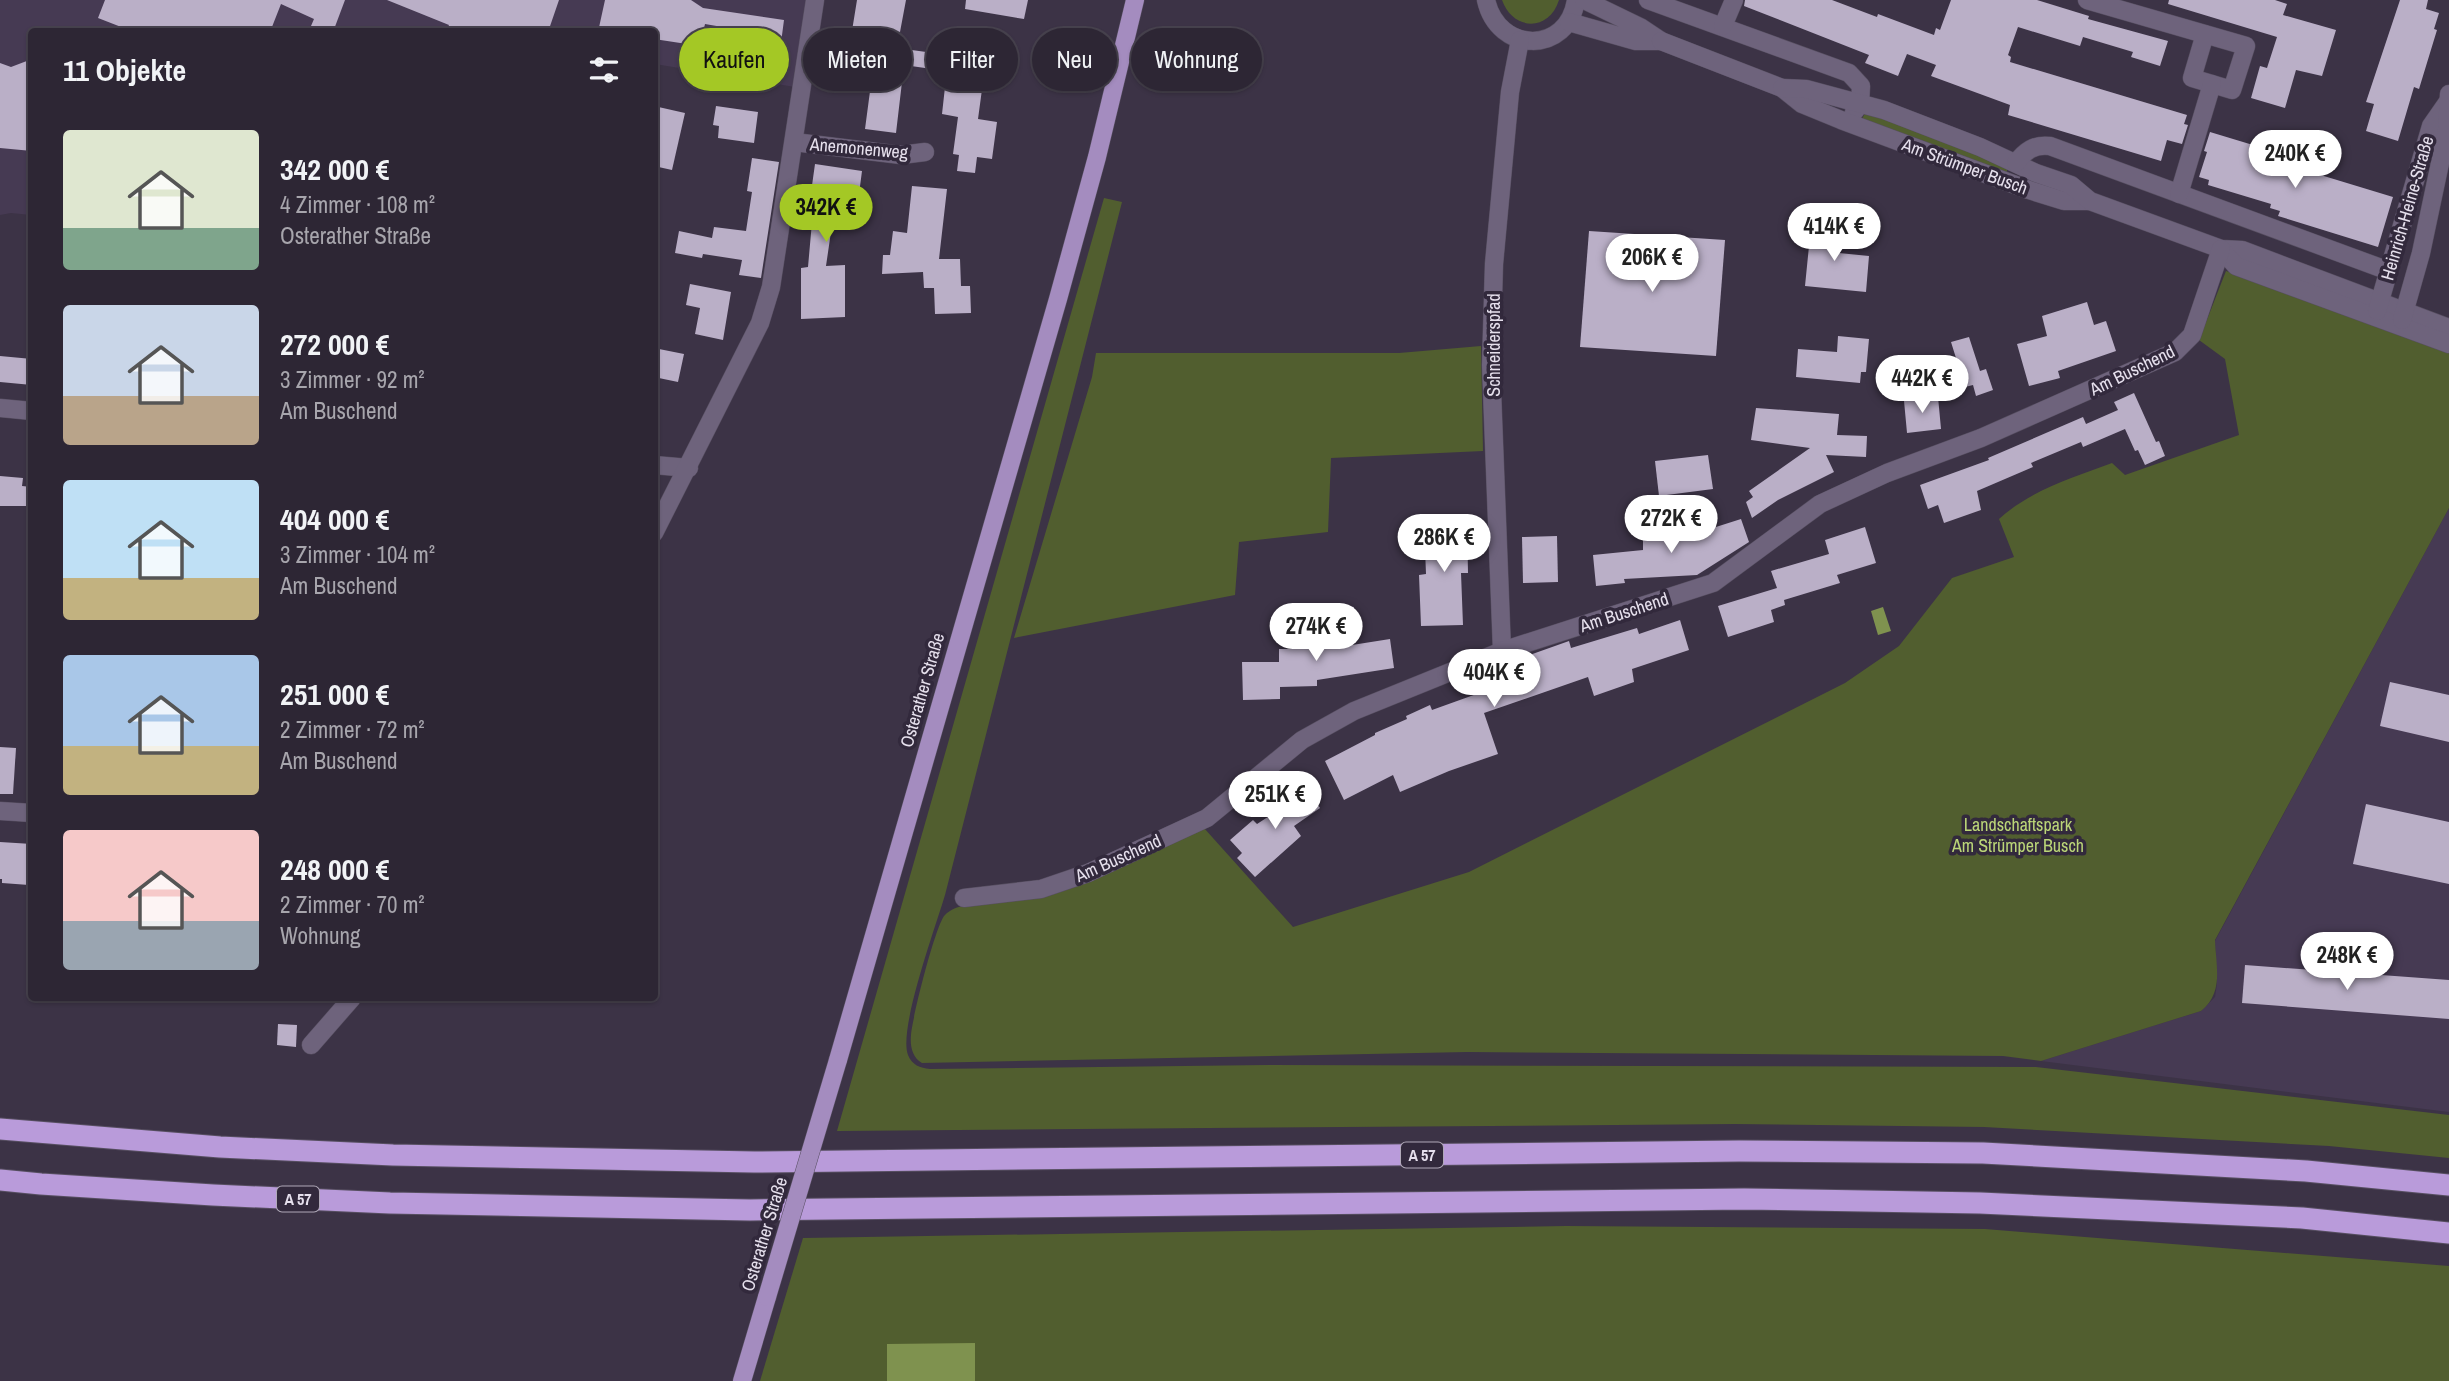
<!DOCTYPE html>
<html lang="de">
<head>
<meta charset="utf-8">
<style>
  body { margin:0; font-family:"Archivo Narrow",sans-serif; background:#393240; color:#f1f3f6; height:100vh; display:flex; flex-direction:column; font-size:26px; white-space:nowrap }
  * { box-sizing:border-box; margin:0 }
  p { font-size:23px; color:#a7a5ac }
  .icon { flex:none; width:38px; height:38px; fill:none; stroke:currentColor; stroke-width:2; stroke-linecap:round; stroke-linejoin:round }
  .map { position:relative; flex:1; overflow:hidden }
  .panel { position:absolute; left:28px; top:28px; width:630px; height:973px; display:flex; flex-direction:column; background:#2d2634; border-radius:7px; box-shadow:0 2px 5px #0004,0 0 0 2px #48434f }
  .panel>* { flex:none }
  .banner { position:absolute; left:679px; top:28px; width:665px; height:63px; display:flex; gap:14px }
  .price { position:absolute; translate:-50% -60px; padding:0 16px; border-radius:24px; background:#fff; color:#222; font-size:23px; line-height:46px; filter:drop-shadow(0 2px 4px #0008) }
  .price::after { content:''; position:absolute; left:50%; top:42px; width:21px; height:16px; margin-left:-10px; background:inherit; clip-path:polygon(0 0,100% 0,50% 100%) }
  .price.selected { background:#a4c825; color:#111 }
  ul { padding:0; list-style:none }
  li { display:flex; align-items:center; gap:21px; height:175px; padding:0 35px }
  li span { display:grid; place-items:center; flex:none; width:196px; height:140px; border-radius:7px; color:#555 }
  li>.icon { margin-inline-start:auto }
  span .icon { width:84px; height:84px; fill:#fffc; stroke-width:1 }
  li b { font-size:30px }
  h2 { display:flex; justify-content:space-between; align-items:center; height:84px; padding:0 35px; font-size:30px }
  .pill { padding:0 24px; border-radius:32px; background:#2d2634; box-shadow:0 2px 5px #0004,0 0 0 2px #48434f; font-size:24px; line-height:63px }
  .pill.selected { background:#a4c825; color:#111 }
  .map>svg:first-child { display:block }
</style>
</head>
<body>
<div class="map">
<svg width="2449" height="1381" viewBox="0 0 2449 1381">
  <rect width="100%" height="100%" fill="#3c3346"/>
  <g fill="#463a53">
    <polygon points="0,0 814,0 801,88 655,64 654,32 32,32 31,215 11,213 0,215"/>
    <polygon points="2449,508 2449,1112 2041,1061 2201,1011 2215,997 2217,984 2215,941"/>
  </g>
  <g fill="#515e2f">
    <path d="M 1502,0 L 1559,0 C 1549,32 1513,31 1502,0 Z"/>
    <polygon points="1865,113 1880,114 2007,165 2007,175 1861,121"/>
    <path d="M 1104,198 L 1122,202 L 945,895 C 936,926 898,1029 908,1055 C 912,1065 920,1068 930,1069 L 1268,1065 L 2036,1067 L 2449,1115 L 2449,1158 L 2329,1146 L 1984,1127 L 1735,1124 L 837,1131 Z"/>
    <path d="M 2226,271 L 2449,348 L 2449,508 L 2215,940 C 2216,967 2224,992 2201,1011 L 2041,1061 L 2003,1056 L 1467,1052 L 922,1063 C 912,1057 910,1046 911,1035 C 912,1019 936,923 945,915 C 956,904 971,905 986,904 L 1204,828 L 1293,927 L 1469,872 L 1845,683 L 1899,646 L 1952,578 L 2014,557 L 1999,519 C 2031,490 2072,478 2112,463 L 2125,475 L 2239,435 L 2225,359 L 2199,340 Z"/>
    <polygon points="1481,346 1483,451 1331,458 1328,532 1239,542 1235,595 1014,638 1092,377 1096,353 1399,353"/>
    <polygon points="1566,1226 1985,1229 2449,1266 2449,1381 760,1381 803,1238"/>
  </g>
  <g fill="#7f924f">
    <polygon points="1883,607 1891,631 1878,635 1871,611"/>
    <polygon points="975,1343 975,1381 887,1381 887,1344"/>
  </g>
  <g fill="#baafc7">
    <polygon points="105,0 345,0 333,32 311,26 314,19 281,4 270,32 134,32 98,18"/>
    <polygon points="387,0 559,0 548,32 446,32 449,25"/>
    <polygon points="605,0 691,0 703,8 784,20 779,58 725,50 728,28 705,24 700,46 654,39 654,32 598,32"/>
    <polygon points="857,0 906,0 897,48 941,54 939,70 904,65 896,133 865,129 874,61 859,58 861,43 876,45 877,41 851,37"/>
    <polygon points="966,0 1028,0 1024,19 965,9"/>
    <polygon points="1745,0 1832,0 1877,17 1878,14 1934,35 1936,28 1940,30 1951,0 2037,0 2089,16 2088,19 2168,41 2160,66 2131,57 2133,52 2083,37 2080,46 2018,27 2008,55 2011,57 2010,62 2187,115 2184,124 2188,125 2182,144 2167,140 2161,161 2008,115 2010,105 1931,76 1936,65 1907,54 1898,76 1865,63 1869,55 1744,6"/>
    <polygon points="2169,0 2275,0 2287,4 2283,15 2336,30 2322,76 2296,70 2285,108 2251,98 2260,66 2267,68 2277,37 2168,4"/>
    <polygon points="2400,0 2428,0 2426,9 2439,13 2434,29 2437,30 2419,89 2414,87 2398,141 2366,131 2374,104 2366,102"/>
    <polygon points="32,59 32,151 0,148 0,63 11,67"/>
    <polygon points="946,78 983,82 978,119 997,122 992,159 977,157 975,173 957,171 959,155 953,154 958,117 942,114"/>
    <polygon points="654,106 685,113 672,170 654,166"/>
    <polygon points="716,106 758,112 754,143 718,138 719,126 713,125"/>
    <polygon points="2210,132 2286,155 2284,164 2393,197 2378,247 2278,216 2280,211 2270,208 2271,204 2208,185 2209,180 2199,177 2207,152 2204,151"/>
    <polygon points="752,158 779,162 761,278 739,275 742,260 703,254 702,258 675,253 679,231 712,238 714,227 746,231 752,192 747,191"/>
    <polygon points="815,164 862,171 859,194 842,192 838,225 832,225 826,266 845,265 845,317 801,319 801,268 808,267 812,222 807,221"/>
    <polygon points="912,186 947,189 939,259 960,259 961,286 970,286 971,313 935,314 934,288 924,288 923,272 882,274 883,255 890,255 893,231 907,233"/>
    <polygon points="1811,226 1841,229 1839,253 1869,256 1866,292 1805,286"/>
    <polygon points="1589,231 1725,240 1716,356 1580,347"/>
    <polygon points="690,284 731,292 723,340 695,334 700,308 686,305"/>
    <polygon points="2087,302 2094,325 2106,321 2116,351 2058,371 2060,378 2029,386 2017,344 2047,336 2042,316"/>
    <polygon points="1838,336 1869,339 1866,372 1861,372 1860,383 1796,377 1798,349 1837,352"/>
    <polygon points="1969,337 1980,371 1986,369 1993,390 1976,396 1973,385 1965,387 1951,342"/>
    <polygon points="654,348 684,354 678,382 654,377"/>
    <polygon points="0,356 32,359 32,385 0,382"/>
    <polygon points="2134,393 2156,442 2159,441 2165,456 2145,465 2138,450 2135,451 2125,429 2083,447 2081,442 2031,463 2033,467 1977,491 1981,510 1944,523 1938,505 1928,509 1920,485 1989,460 1988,458 2083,417 2086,424 2118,410 2114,402"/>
    <polygon points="1938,397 1941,429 1907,433 1904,401"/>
    <polygon points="1756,408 1839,414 1837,435 1867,436 1866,457 1826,455 1834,472 1778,500 1752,518 1746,502 1753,497 1749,491 1810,448 1751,440"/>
    <polygon points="1708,455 1713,489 1659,496 1655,461"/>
    <polygon points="0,476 23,478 22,486 32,487 32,506 0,506"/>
    <polygon points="1741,519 1749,542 1697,575 1624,579 1625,583 1596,586 1593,555 1643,550 1643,536 1697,533"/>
    <polygon points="1467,522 1468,573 1461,573 1463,625 1421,626 1419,575 1426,574 1424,524"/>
    <polygon points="1865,527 1876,563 1837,575 1840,583 1784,600 1785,605 1771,610 1774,622 1728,637 1718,606 1777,588 1771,571 1829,554 1825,540"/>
    <polygon points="1557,536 1558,582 1523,583 1522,537"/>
    <polygon points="1338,605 1354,607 1352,645 1390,639 1394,668 1317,680 1317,686 1280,687 1280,699 1243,700 1242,662 1279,662 1279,649 1338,649"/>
    <polygon points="1680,620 1689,650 1632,669 1634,682 1594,696 1588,677 1484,713 1498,754 1449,771 1400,792 1393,775 1344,800 1325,761 1375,735 1375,733 1407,719 1406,716 1430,705 1432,710 1496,687 1490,669 1569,641 1571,648 1637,628 1639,634"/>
    <polygon points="2390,682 2449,695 2449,742 2380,726"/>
    <polygon points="0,747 16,748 13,794 0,794"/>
    <polygon points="1302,781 1320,808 1294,826 1301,836 1255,877 1237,858 1242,853 1230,840 1253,820 1257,824 1285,806 1279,797"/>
    <polygon points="2366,804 2449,822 2449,884 2353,864"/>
    <polygon points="0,842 32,844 32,881 29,881 29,885 2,883 2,879 0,879"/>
    <polygon points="2245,965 2449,980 2449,1019 2242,1003"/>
    <polygon points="278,1024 297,1025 296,1047 277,1045"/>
  </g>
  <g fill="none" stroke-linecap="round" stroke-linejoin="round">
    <defs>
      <g id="minor">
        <path d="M 1486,0 C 1498,54 1568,55 1576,0"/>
        <polyline points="1648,0 1849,73 1861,86 1860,104 1854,112"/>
        <polyline points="2087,0 2246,46 2232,90 2192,78 2205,34"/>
        <polyline points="1569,22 1636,41 1661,41 1640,27 1584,0"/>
        <polyline points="1723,26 1734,0"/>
        <polyline points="1661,41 1782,88 1802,104 1841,120 2029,190 2064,201 2090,201"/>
        <polyline points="1782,88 1806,89 1884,110 1980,147 2036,173 2071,185 2090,201 2221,249 2242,250 2449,328"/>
        <polyline points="794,142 901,155 925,152"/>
        <path d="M 2016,163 C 2025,151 2034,144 2050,146 L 2389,271"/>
        <polyline points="2179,194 2212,84"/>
        <polyline points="2221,249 2236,266 2449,344"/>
        <polyline points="2377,311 2431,126 2447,103"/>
        <polyline points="2402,320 2421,253 2447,130 2449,94"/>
        <polyline points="0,408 32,411"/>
        <polyline points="654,465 689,468"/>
        <polyline points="654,533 760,323 771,287 815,0"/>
        <polyline points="1502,651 1491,365 1494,264 1510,92 1520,40"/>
        <polyline points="0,811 32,813"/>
        <polyline points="964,898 1041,889 1088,873 1207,818 1302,740 1354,711 1502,651 1713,583 1820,504 1887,473 1981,438 2175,352 2192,335 2221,249"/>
        <polyline points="311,1045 352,998"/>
      </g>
      <g id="major">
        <polyline points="838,1060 1058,299 1097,157 1135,0"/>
        <polyline points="742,1381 767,1297"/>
      </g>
      <g id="highway">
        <polyline points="0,1129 220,1147 393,1155 754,1162 1739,1151 1983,1153 2306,1171 2449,1185"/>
        <polyline points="0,1180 41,1184 213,1195 390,1203 750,1210 1744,1199 1980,1203 2302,1218 2449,1233"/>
      </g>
    </defs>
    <use href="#minor" stroke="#574f61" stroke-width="19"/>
    <use href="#major" stroke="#574f61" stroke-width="19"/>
    <use href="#highway" stroke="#574f61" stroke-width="23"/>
    <use href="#minor" stroke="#6e637c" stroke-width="18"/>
    <use href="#major" stroke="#a48cbf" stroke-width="18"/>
    <use href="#highway" stroke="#b99bda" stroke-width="21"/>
    <defs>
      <polyline id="major-bridge" points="767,1297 838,1060"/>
    </defs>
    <use href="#major-bridge" stroke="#574f61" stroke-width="19" stroke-linecap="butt"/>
    <use href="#major-bridge" stroke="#a48cbf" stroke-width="18"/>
  </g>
  <g text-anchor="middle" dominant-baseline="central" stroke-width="7" stroke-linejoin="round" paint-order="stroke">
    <g fill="#32293c" stroke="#b0a9b8" stroke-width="2">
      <rect x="1401" y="1142.5" width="42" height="25" rx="5"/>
      <rect x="277" y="1186.5" width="42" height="25" rx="5"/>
    </g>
    <g font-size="16" font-weight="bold" fill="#e6e0ed">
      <text x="1422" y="1155">A 57</text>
      <text x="298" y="1199">A 57</text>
    </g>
    <g font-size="18" fill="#e6e0ed" stroke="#32293c">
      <text transform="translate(859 148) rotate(5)">Anemonenweg</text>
      <text transform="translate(1965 166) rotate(20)">Am Strümper Busch</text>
      <text transform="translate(2407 208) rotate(-74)">Heinrich-Heine-Straße</text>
      <text transform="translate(1493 345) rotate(-90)">Schneiderspfad</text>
      <text transform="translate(2132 370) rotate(-26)">Am Buschend</text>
      <text transform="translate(1624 612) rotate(-18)">Am Buschend</text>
      <text transform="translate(922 690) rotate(-74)">Osterather Straße</text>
      <text transform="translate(1118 858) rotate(-24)">Am Buschend</text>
      <text transform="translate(764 1234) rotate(-73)">Osterather Straße</text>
    </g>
    <g font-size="18" fill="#bbd678" stroke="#32293c">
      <text x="2018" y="824">Landschaftspark<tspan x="2018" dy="21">Am Strümper Busch</tspan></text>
    </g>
  </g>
</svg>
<b class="price" style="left:2295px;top:190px">240K €</b>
<b class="price selected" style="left:826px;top:244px">342K €</b>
<b class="price" style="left:1834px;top:263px">414K €</b>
<b class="price" style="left:1652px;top:294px">206K €</b>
<b class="price" style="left:1922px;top:415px">442K €</b>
<b class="price" style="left:1671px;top:555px">272K €</b>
<b class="price" style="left:1444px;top:574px">286K €</b>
<b class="price" style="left:1316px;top:663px">274K €</b>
<b class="price" style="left:1494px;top:709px">404K €</b>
<b class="price" style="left:1275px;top:831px">251K €</b>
<b class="price" style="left:2347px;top:992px">248K €</b>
<div class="banner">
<a class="pill selected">Kaufen</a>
<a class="pill">Mieten</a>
<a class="pill">Filter</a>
<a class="pill">Neu</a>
<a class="pill">Wohnung</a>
</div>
<section class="panel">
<h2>11 Objekte<svg class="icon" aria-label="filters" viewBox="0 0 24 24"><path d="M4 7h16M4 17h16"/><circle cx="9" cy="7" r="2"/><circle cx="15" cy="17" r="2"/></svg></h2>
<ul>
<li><span style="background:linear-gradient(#dfe7d0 70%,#7fa58c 0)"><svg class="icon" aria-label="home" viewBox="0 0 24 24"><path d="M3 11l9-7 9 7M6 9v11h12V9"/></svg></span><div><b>342 000 €</b><p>4 Zimmer · 108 m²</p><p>Osterather Straße</p></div></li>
<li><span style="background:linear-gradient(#c9d6e8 65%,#b9a48a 0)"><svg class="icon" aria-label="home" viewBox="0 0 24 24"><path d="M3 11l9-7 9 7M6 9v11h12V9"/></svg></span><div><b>272 000 €</b><p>3 Zimmer · 92 m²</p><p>Am Buschend</p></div></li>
<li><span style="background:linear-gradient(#bfe0f5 70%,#c2b280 0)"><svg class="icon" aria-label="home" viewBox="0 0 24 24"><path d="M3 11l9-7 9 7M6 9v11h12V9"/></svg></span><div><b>404 000 €</b><p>3 Zimmer · 104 m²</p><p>Am Buschend</p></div></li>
<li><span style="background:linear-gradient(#a9c7e8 65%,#c2b280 0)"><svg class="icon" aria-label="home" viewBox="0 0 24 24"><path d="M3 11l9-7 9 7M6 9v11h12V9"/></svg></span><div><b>251 000 €</b><p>2 Zimmer · 72 m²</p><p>Am Buschend</p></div></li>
<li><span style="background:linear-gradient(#f6c9c9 65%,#9aa5b1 0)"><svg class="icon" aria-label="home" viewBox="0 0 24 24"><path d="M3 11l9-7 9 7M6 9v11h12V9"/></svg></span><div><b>248 000 €</b><p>2 Zimmer · 70 m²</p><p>Wohnung</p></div></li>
</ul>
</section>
</div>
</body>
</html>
